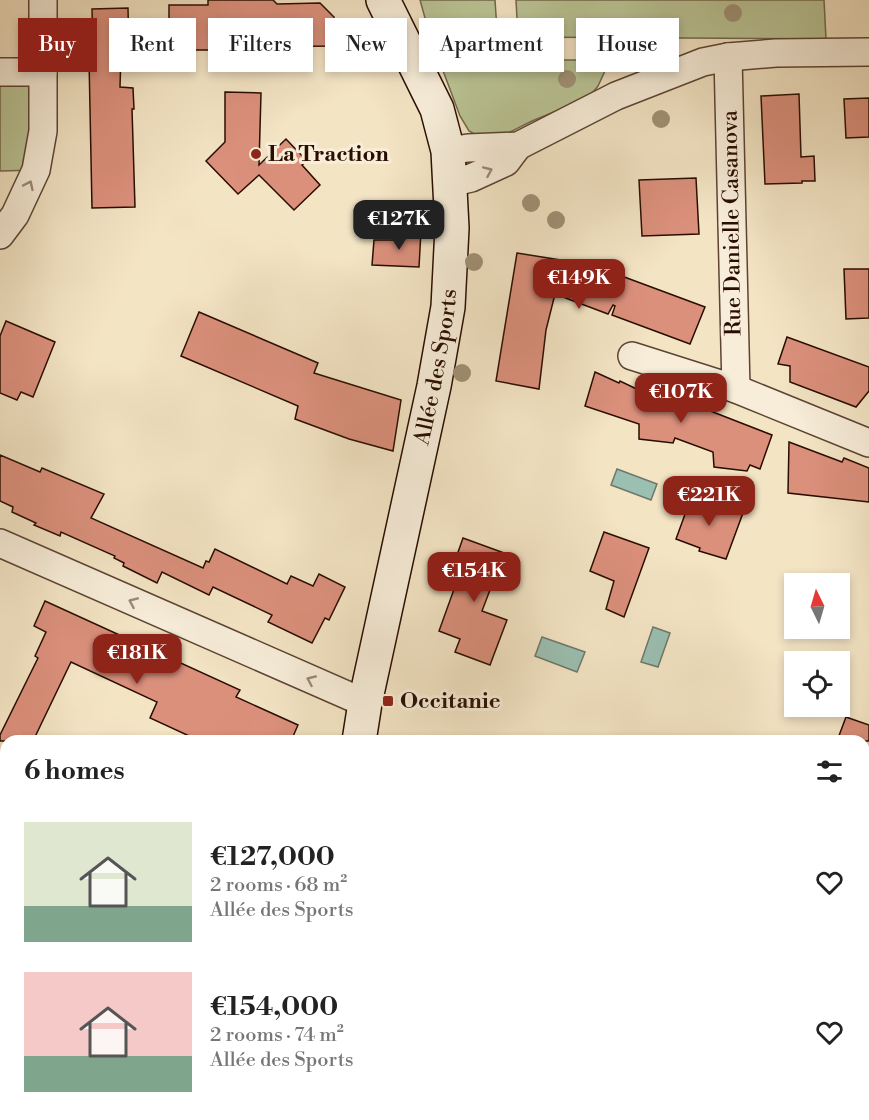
<!DOCTYPE html>
<html lang="en">
<head>
<meta charset="utf-8">
<style>
  body { margin:0; font-family:"Libre Bodoni",serif; background:#f2f2f2; color:#222; height:100vh; display:flex; flex-direction:column; font-size:22px; white-space:nowrap }
  * { box-sizing:border-box; margin:0 }
  p { font-size:20px; color:#767676 }
  .icon { flex:none; width:33px; height:33px; fill:none; stroke:currentColor; stroke-width:2; stroke-linecap:round; stroke-linejoin:round }
  .map { position:relative; flex:1; overflow:hidden }
  .drawer { position:absolute; left:0px; top:735px; width:870px; height:386px; display:flex; flex-direction:column; background:#fff; border-radius:18px 18px 0 0; box-shadow:0 3px 9px #0003 }
  .drawer>* { flex:none }
  .hud { position:absolute; left:18px; top:18px; width:834px; height:54px; display:flex; gap:12px }
  .needle { width:39px; rotate:355deg }
  .fabs { position:absolute; left:784px; top:573px; display:grid; gap:12px }
  .fabs a { display:grid; place-items:center; width:66px; height:66px; border-radius:0px; background:#fff; box-shadow:0 3px 9px #0003; font-size:30px }
  .price { position:absolute; translate:-50% -51px; padding:0 14px; border-radius:12px; background:#8f2418; color:#fff; font-size:20px; line-height:39px; filter:drop-shadow(0 2px 3px #0008) }
  .price::after { content:''; position:absolute; left:50%; top:36px; width:18px; height:14px; margin-left:-9px; background:inherit; clip-path:polygon(0 0,100% 0,50% 100%) }
  .price.selected { background:#222; color:#fff }
  ul { padding:0; list-style:none }
  li { display:flex; align-items:center; gap:18px; height:150px; padding:0 24px }
  li span { display:grid; place-items:center; flex:none; width:168px; height:120px; border-radius:0px; color:#555 }
  li>.icon { margin-inline-start:auto }
  span .icon { width:72px; height:72px; fill:#fffc; stroke-width:1 }
  li b { font-size:26px }
  h2 { display:flex; justify-content:space-between; align-items:center; height:72px; padding:0 24px; font-size:26px }
  .pill { padding:0 21px; border-radius:0px; background:#fff; box-shadow:0 3px 9px #0003; font-size:21px; line-height:54px }
  .pill.selected { background:#8f2418; color:#fff }
  .map>svg:first-child { display:block }
</style>
</head>
<body>
<div class="map">
<svg width="869" height="1120" viewBox="0 0 869 1120">
  <rect width="100%" height="100%" fill="#f3e4c4"/>
  <filter id="stains"><feTurbulence type="fractalNoise" baseFrequency=".00333" numOctaves="4"/><feColorMatrix values="0 0 0 0 .2 0 0 0 0 .09 0 0 0 0 .02 0 0 0 .5 -.17"/></filter>
  <radialGradient id="worn" r=".72"><stop offset=".6" stop-color="#630" stop-opacity="0"/><stop offset="1" stop-color="#630" stop-opacity=".3"/></radialGradient>
  <g fill="#bac495" stroke="#72684b" stroke-width="1.5">
    <polygon points="420,0 495,0 499,60 610,60 598,86 588,98 532,121 506,134 480,137 469,131 460,116 430,36"/>
    <polygon points="516,0 824,0 826,39 518,37"/>
    <polygon points="0,72 43,72 36,170 0,171"/>
  </g>
  <g fill="#9bbfb1" stroke="#6d786b" stroke-width="1.5">
    <polygon points="617,469 657,484 651,500 611,485"/>
    <polygon points="653,627 670,633 658,667 641,662"/>
    <polygon points="542,637 585,652 577,672 535,656"/>
  </g>
  <g fill="#db907c" stroke="#290d01" stroke-width="1.5">
    <polygon points="208,0 273,0 277,4 320,3 334,17 334,46 242,47 242,53 209,53 209,50 184,50 184,37 169,38 169,5 208,5"/>
    <polygon points="128,8 129,53 121,54 120,87 133,88 134,109 132,109 135,207 92,208 89,59 93,59 92,9"/>
    <polygon points="225,92 261,93 259,165 286,139 307,161 302,165 320,185 294,210 259,175 238,194 206,161 225,142"/>
    <polygon points="799,94 801,157 814,156 815,181 802,181 802,183 765,184 761,96"/>
    <polygon points="869,98 869,137 846,138 844,99"/>
    <polygon points="696,178 699,234 642,236 639,180"/>
    <polygon points="399,231 421,231 419,267 372,265 374,240 398,240"/>
    <polygon points="517,253 592,265 705,307 690,344 612,315 615,306 613,305 608,314 555,294 546,330 539,389 496,381"/>
    <polygon points="844,269 869,269 869,318 846,319"/>
    <polygon points="199,312 318,363 314,373 401,400 393,451 349,439 295,419 298,406 181,356"/>
    <polygon points="6,321 55,342 33,397 21,392 17,400 0,393 0,336"/>
    <polygon points="787,337 869,367 869,391 856,407 790,382 790,366 778,364"/>
    <polygon points="595,372 619,383 620,381 649,395 651,391 694,408 695,405 772,435 760,469 750,465 747,471 714,467 713,452 675,438 673,443 639,439 639,424 585,406"/>
    <polygon points="789,442 842,462 844,458 869,468 869,502 788,493"/>
    <polygon points="0,455 40,472 42,468 104,494 91,518 203,568 206,561 209,562 215,549 287,584 291,576 313,586 319,574 345,587 329,620 325,618 312,643 268,622 272,615 213,587 209,595 162,572 157,583 123,566 124,563 114,558 115,556 61,532 60,536 34,525 36,523 12,512 13,507 0,501"/>
    <polygon points="692,495 743,513 726,559 699,551 700,548 676,539"/>
    <polygon points="604,532 649,548 624,617 606,609 614,581 590,571"/>
    <polygon points="463,538 504,553 482,611 507,620 490,665 455,652 460,639 439,631 457,581 449,578"/>
    <polygon points="45,601 240,690 236,697 298,725 291,741 200,741 150,718 157,702 71,662 33,741 0,741 0,735 38,658 35,656 46,632 34,626"/>
    <polygon points="846,717 869,725 869,741 837,741"/>
  </g>
  <g fill="none" stroke-linecap="round" stroke-linejoin="round">
    <defs>
      <g id="street">
        <polyline points="0,72 43,72"/>
        <polyline points="448,151 468,148 518,146 616,96 703,62 728,57 776,53 869,52"/>
        <polyline points="450,183 471,178 506,162 518,146"/>
        <polyline points="0,235 15,215 36,170 43,131 43,0"/>
        <polyline points="632,356 736,389 728,57"/>
        <polyline points="736,389 869,443"/>
        <polyline points="0,543 365,703"/>
        <polyline points="864,961 869,962"/>
        <polyline points="864,1096 869,1088"/>
        <polyline points="191,1114 198,1120"/>
        <polyline points="848,1120 852,1114"/>
      </g>
      <g id="secondary">
        <path id="s1" d="M 359,741 L 365,703 L 434,386 L 448,307 L 452,228 L 448,151 L 437,109 L 383,0"/>
        <polyline points="134,1120 139,1114"/>
      </g>
    </defs>
    <use href="#street" stroke="#5c4332" stroke-width="30"/>
    <use href="#secondary" stroke="#290d01" stroke-width="36"/>
    <use href="#street" stroke="#f7edd9" stroke-width="27"/>
    <use href="#secondary" stroke="#f7edd9" stroke-width="33"/>
  </g>
  <g fill="#a09175">
    <circle cx="733" cy="13" r="9"/>
    <circle cx="567" cy="79" r="9"/>
    <circle cx="661" cy="119" r="9"/>
    <circle cx="531" cy="203" r="9"/>
    <circle cx="556" cy="220" r="9"/>
    <circle cx="474" cy="262" r="9"/>
    <circle cx="462" cy="373" r="9"/>
  </g>
  <defs><path id="oneway-chevron" d="M-2-3.5L2.5 0L-2 3.5" fill="none" stroke-width="1.6" stroke-linecap="round" stroke-linejoin="round" transform="scale(1.5)"/></defs>
  <g stroke="#9a8878">
    <use href="#oneway-chevron" transform="translate(488 171) rotate(-24)"/>
    <use href="#oneway-chevron" transform="translate(29 185) rotate(-65)"/>
    <use href="#oneway-chevron" transform="translate(133 602) rotate(-156)"/>
    <use href="#oneway-chevron" transform="translate(311 680) rotate(-156)"/>
  </g>
  <g fill="#8f2418" stroke="#f7edd9" stroke-width="2">
    <circle cx="256" cy="154" r="6"/>
    <rect x="382" y="695" width="12" height="12" rx="3"/>
  </g>
  <g text-anchor="middle" dominant-baseline="central" stroke-width="6" stroke-linejoin="round" paint-order="stroke">
    <g font-size="22" font-weight="bold" fill="#290d01" stroke="#f7edd9" text-anchor="start">
      <text x="268" y="154">La Traction</text>
      <text x="400" y="701">Occitanie</text>
    </g>
    <g font-size="22" fill="#290d01" stroke="#f7edd9">
      <text transform="translate(732 223) rotate(-91)">Rue Danielle Casanova</text>
      <text stroke="none"><textPath href="#s1" startOffset="382">Allée des Sports</textPath></text>
    </g>
  </g>
  <rect width="100%" height="100%" filter="url(#stains)"/>
  <rect width="100%" height="100%" fill="url(#worn)"/>
</svg>
<div class="fabs">
<a><svg class="needle" viewBox="-14 -14 28 28"><path d="M0-13l5 13h-10z" fill="#e53935"/><path d="M0 13l5-13h-10z" fill="#767676"/></svg></a>
<a><svg class="icon" aria-label="locate" viewBox="0 0 24 24"><circle cx="12" cy="12" r="6"/><path d="M12 2v4M12 18v4M2 12h4M18 12h4"/></svg></a>
</div>
<b class="price selected" style="left:399px;top:251px">€127K</b>
<b class="price" style="left:579px;top:310px">€149K</b>
<b class="price" style="left:681px;top:424px">€107K</b>
<b class="price" style="left:709px;top:527px">€221K</b>
<b class="price" style="left:474px;top:603px">€154K</b>
<b class="price" style="left:137px;top:685px">€181K</b>
<div class="hud">
<a class="pill selected">Buy</a>
<a class="pill">Rent</a>
<a class="pill">Filters</a>
<a class="pill">New</a>
<a class="pill">Apartment</a>
<a class="pill">House</a>
</div>
<section class="drawer">
<h2>6 homes<svg class="icon" aria-label="filters" viewBox="0 0 24 24"><path d="M4 7h16M4 17h16"/><circle cx="9" cy="7" r="2"/><circle cx="15" cy="17" r="2"/></svg></h2>
<ul>
<li><span style="background:linear-gradient(#dfe7d0 70%,#7fa58c 0)"><svg class="icon" aria-label="home" viewBox="0 0 24 24"><path d="M3 11l9-7 9 7M6 9v11h12V9"/></svg></span><div><b>€127,000</b><p>2 rooms · 68 m²</p><p>Allée des Sports</p></div><svg class="icon" aria-label="heart" viewBox="0 0 24 24"><path d="M12 20l-8-8c-3-5 5-10 8-4 3-6 11-1 8 4z"/></svg></li>
<li><span style="background:linear-gradient(#f6c9c9 70%,#7fa58c 0)"><svg class="icon" aria-label="home" viewBox="0 0 24 24"><path d="M3 11l9-7 9 7M6 9v11h12V9"/></svg></span><div><b>€154,000</b><p>2 rooms · 74 m²</p><p>Allée des Sports</p></div><svg class="icon" aria-label="heart" viewBox="0 0 24 24"><path d="M12 20l-8-8c-3-5 5-10 8-4 3-6 11-1 8 4z"/></svg></li>
</ul>
</section>
</div>
</body>
</html>
